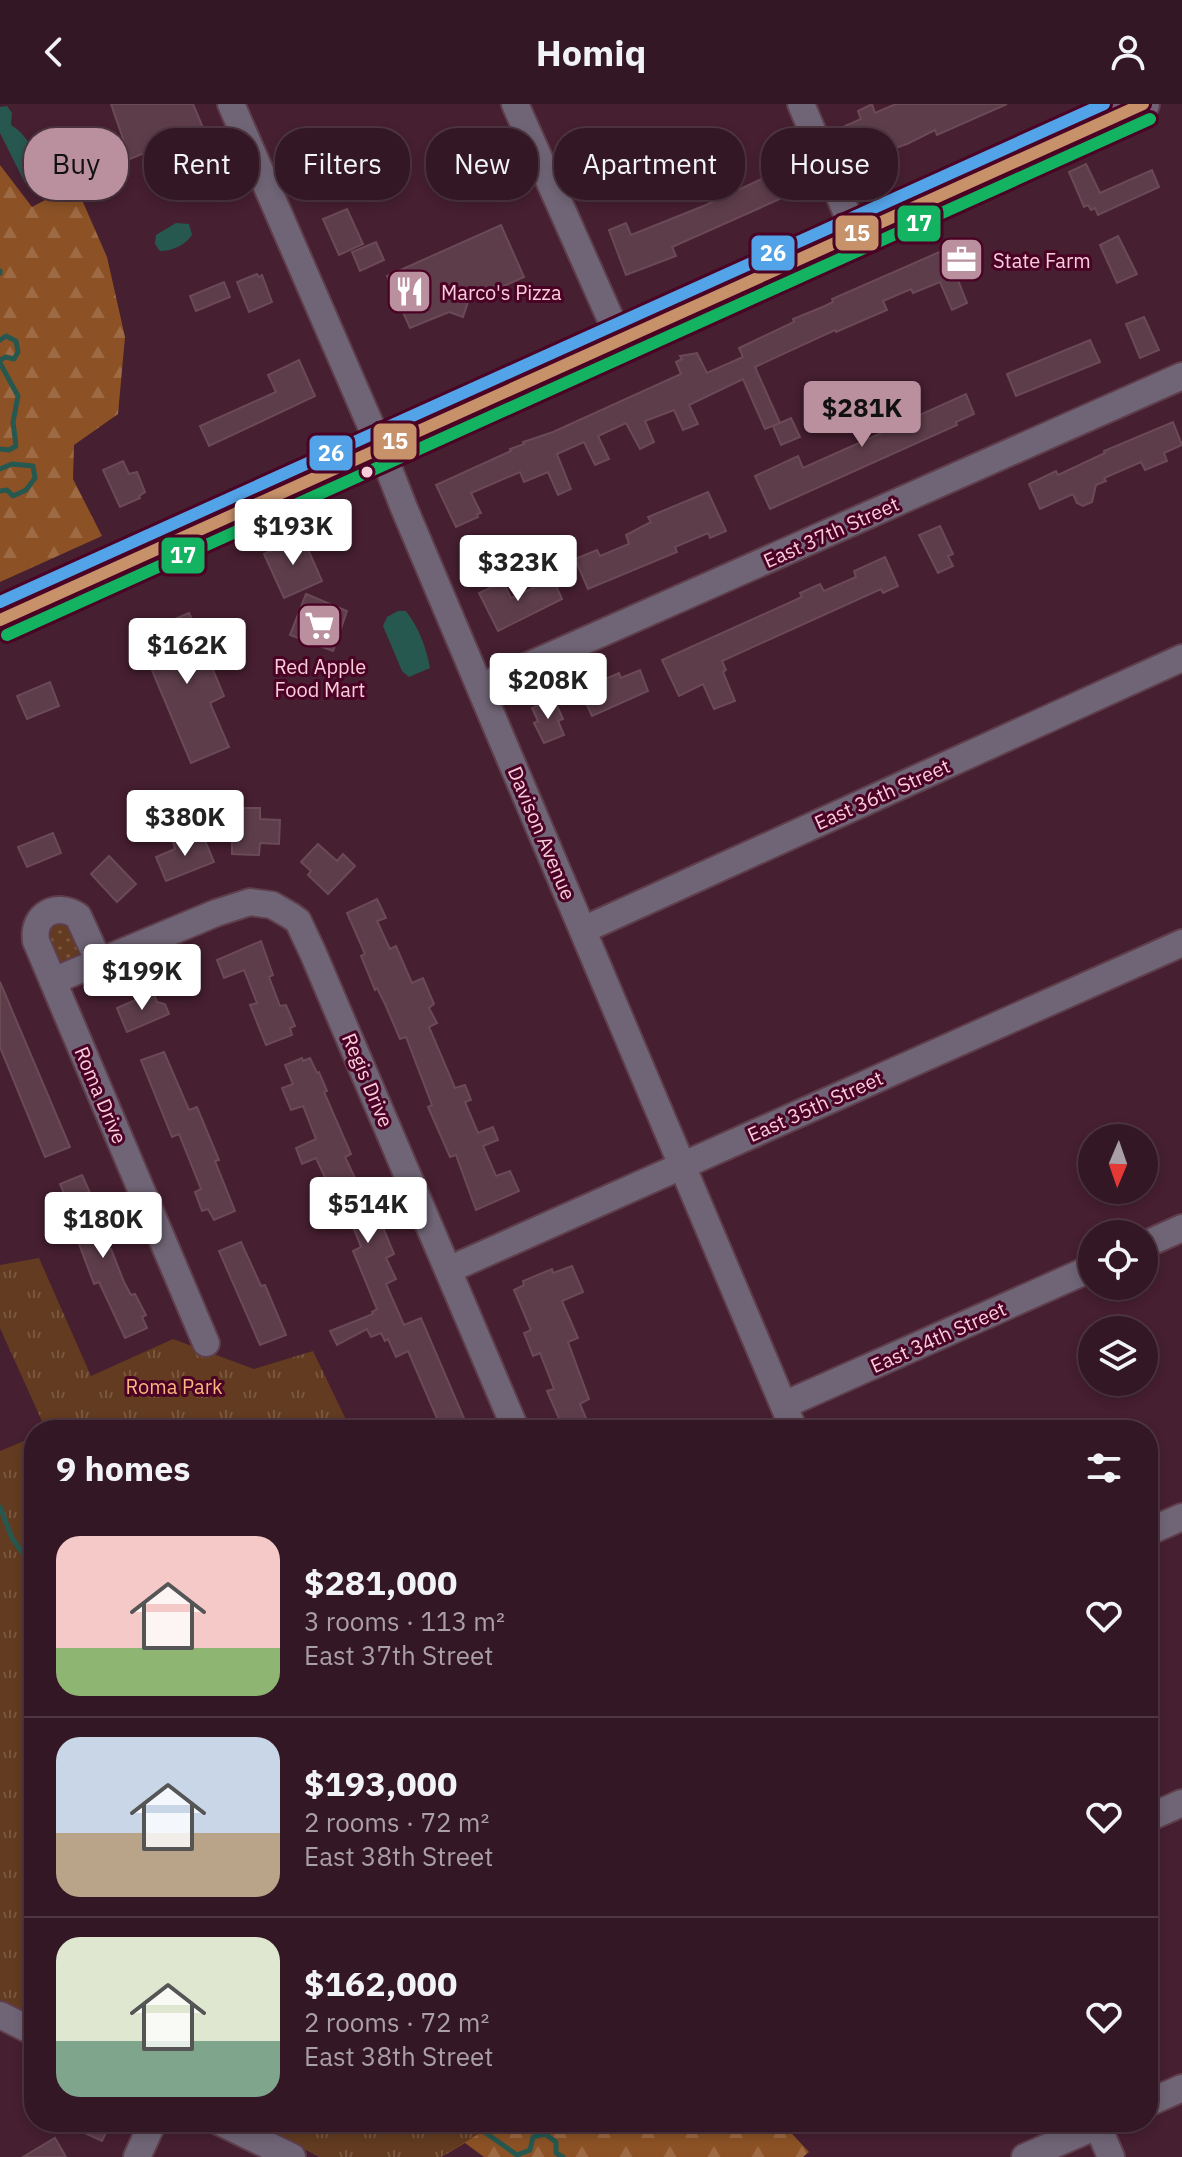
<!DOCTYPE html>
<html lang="en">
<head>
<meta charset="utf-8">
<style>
  body { margin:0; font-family:"IBM Plex Sans",sans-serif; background:#3c202c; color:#f1f3f6; height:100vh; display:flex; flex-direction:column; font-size:30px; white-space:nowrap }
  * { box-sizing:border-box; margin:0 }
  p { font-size:26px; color:#a99fa6 }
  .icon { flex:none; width:44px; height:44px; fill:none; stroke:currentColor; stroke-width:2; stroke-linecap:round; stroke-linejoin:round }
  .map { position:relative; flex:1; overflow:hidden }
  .panel { position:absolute; left:24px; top:1316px; width:1134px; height:712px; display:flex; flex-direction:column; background:#341724; border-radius:32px; box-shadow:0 4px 12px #0003,0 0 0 2px #4e3641 }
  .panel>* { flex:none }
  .top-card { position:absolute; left:24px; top:24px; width:1134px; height:72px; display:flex; gap:16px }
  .needle { width:52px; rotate:182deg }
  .fabs { position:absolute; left:1078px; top:1020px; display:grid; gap:16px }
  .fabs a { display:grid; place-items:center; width:80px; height:80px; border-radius:50%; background:#341724; box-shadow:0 4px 12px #0003,0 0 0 2px #4e3641; font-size:40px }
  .price { position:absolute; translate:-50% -68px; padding:0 18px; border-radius:8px; background:#fff; color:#222; font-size:26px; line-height:52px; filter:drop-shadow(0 2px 4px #0008) }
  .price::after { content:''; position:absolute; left:50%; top:48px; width:24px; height:18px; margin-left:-12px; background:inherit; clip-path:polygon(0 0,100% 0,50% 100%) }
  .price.selected { background:#bb909e; color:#111 }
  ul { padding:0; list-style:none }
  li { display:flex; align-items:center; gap:24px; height:200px; padding:0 32px }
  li+li { border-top:2px solid #4e3641 }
  li span { display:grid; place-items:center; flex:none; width:224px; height:160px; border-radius:24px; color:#555 }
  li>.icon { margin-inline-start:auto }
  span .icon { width:96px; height:96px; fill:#fffc; stroke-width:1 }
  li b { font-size:34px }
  h2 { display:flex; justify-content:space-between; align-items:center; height:96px; padding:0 32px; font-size:34px }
  .chip { padding:0 28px; border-radius:32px; background:#341724; box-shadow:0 4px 12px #0003,0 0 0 2px #4e3641; font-size:28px; line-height:72px }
  .chip.selected { background:#bb909e; color:#111 }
  header { display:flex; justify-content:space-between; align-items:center; height:104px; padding:0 32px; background:#341724; font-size:36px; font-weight:700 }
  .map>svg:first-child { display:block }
</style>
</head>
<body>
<header><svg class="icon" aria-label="back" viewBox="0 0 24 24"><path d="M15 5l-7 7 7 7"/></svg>Homiq<svg class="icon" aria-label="person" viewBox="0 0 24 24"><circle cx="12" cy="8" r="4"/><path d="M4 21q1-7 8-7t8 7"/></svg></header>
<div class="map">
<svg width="1182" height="2053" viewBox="0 0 1182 2053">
  <defs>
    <pattern id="grass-dots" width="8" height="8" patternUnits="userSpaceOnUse" patternTransform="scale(2)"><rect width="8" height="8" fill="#623b20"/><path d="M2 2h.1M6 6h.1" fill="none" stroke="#795640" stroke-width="1.8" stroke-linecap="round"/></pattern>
    <pattern id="forest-firs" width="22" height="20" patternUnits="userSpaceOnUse" patternTransform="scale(2)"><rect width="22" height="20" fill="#8c5225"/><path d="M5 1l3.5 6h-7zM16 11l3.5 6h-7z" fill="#9d6a44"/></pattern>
    <pattern id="park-tufts" width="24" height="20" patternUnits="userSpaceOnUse" patternTransform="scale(2)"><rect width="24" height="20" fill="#623b20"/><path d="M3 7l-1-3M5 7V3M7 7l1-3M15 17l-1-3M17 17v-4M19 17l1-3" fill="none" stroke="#795640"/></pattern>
  </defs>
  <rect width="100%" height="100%" fill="#461f30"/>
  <polygon fill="url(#grass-dots)" points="68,818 83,852 58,861 46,827 50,820"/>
  <g fill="url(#forest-firs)">
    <polygon points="0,61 32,103 75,80 107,153 125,233 118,310 74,341 73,375 102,432 0,478"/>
    <polygon points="252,2018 781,2018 809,2048 803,2053 484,2053 465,2039 441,2053 320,2053"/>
  </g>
  <g fill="url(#park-tufts)">
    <polygon points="39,1154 91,1272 173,1235 254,1265 313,1247 351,1326 46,1326 0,1224 0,1161"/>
    <polygon points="34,1333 34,1913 0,1897 0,1347"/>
    <polygon points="252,2018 498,2018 441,2053 320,2053"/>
  </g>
  <g fill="#275850">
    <path d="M 7,2 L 12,9 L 11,21 C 29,32 39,54 41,75 L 35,80 L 25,79 L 0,29 L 0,3 Z"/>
    <path d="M 176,119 L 189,120 L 192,131 C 185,141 173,147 160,147 L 155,140 L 156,131 Z"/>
    <path d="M 398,507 L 406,507 C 419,524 426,543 430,564 L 409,573 L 402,567 L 383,522 L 387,513 Z"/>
  </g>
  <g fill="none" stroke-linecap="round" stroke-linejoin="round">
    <g stroke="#275850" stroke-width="5">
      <polyline points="0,167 0,169"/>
      <polyline points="0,236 6,232 16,237 18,248 14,255 6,253 0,256"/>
      <polyline points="0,259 18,292 13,318 16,342 9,346 0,345"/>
      <polyline points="0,365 12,360 33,362 35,374 26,386 13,392 7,386 0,387"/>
      <polyline points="0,1403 12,1434 34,1465"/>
      <polyline points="421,2018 455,2026 483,2027 517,2051 530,2046 533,2033 545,2030 556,2038 556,2049 563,2053"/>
    </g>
  </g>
  <g fill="#5d3d4a" stroke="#6b4a56" stroke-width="2">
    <polygon points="111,0 193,0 204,26 200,28 205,38 180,49 175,36 130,55"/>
    <polygon points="872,0 875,9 896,0 1007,0 937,31 935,26 907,40 887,47 886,44 885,48 877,51 876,48 859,55 845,22 861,15 858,7"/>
    <polygon points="1086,60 1100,89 1152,66 1159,83 1098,111 1095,104 1091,106 1088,101 1084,103 1069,68"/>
    <polygon points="789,62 800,86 672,143 676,152 626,171 609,126 626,119 631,131 706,101"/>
    <polygon points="347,105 363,140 339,151 323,115"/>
    <polygon points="501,121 524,173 468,198 463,213 449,208 410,224 387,172"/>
    <polygon points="1118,132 1137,170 1117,179 1100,141"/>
    <polygon points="967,136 981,166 958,176 967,199 952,206 940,178 913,189 911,185 883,197 887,206 836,228 835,226 755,263 780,319 765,325 743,275 689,301 698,320 683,326 674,306 645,317 654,338 640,345 626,319 598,332 609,355 595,361 584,338 557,350 571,385 558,391 548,368 524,378 520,368 471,389 481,409 477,410 478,413 456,423 436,381 511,347 510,345 524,340 523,338 553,328 681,270 676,258 682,255 680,252 697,249 707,269 743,253 739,244 794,218 793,215 825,202 833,198 832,195"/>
    <polygon points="376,138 384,156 360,167 352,148"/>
    <polygon points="257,170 259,173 262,171 272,198 249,208 237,178"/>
    <polygon points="224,178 230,193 196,207 190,192"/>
    <polygon points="1144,213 1159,246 1140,254 1126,220"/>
    <polygon points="1090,236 1100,258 1016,292 1007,270"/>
    <polygon points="299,256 315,292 209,342 200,322 276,288 268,271"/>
    <polygon points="895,278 911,315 966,290 974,310 956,318 957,321 770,405 755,372 798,352 803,364 897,322 881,284"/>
    <polygon points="791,314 800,333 781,341 773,322"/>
    <polygon points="1173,318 1182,341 1164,349 1167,357 1145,366 1141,358 1104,374 1106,377 1096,381 1092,398 1083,402 1077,399 1073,390 1040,405 1029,380 1056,367 1058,371 1105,349 1104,347"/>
    <polygon points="123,357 129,370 137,368 145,388 139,392 140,394 120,403 103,366"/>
    <polygon points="708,388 726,427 710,434 708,429 675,443 677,448 588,485 575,455 597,446 600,452 629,440 626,431 651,418 648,413"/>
    <polygon points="940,422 953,450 948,452 953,462 938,469 919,431"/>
    <polygon points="302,432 322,477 284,494 264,450"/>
    <polygon points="885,453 898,482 883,489 881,485 722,557 726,566 723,568 735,597 714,605 703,580 679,592 662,556 802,493 800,489 820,480 824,487 856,473 854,467"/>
    <polygon points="553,475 562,495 498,527 479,489 503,478 511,494"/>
    <polygon points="306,490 347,507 333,547 290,531"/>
    <polygon points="189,509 224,592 210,599 229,643 191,659 149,559 146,560 140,544 157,536 151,525"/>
    <polygon points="640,566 648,587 592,612 583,592 599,585 598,578 619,569 621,574"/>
    <polygon points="50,578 59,602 27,615 17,592"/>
    <polygon points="554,595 563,615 558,617 564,631 544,639 534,619 538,617 532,604"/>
    <polygon points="243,704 260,704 260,715 280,716 279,740 260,739 259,751 232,750 232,714 243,714"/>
    <polygon points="53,729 61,749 27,763 18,743"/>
    <polygon points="185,734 188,740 204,734 214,758 166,777 156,753 175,745 173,738"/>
    <polygon points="318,740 337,757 343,750 355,762 328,790 308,771 311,767 301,758"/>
    <polygon points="109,752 136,780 117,798 91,770"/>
    <polygon points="377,795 386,814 377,817 390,845 396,842 412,879 423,874 434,900 429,904 437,919 429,923 455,984 465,981 471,996 465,998 478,1029 493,1023 498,1036 483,1042 496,1072 510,1067 519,1087 476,1106 456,1051 450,1053 428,1003 432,1001 406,933 400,935 385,900 377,884 375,886 361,852 365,850 347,809"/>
    <polygon points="261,837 273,871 269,873 280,902 286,901 295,922 290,924 292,931 266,941 250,901 257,899 244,866 224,874 217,856"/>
    <polygon points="0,878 70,1043 45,1053 0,943"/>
    <polygon points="153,888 157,898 165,900 169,910 127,928 117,904"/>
    <polygon points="164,948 189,1006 197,1003 219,1056 215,1057 235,1107 214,1116 208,1105 202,1107 195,1088 201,1085 179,1030 172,1033 141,956"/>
    <polygon points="302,954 303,957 310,954 317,969 319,968 327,987 324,988 351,1050 345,1053 360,1085 366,1082 394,1150 386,1154 396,1175 386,1180 404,1221 421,1214 469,1326 442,1326 408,1247 396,1253 388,1235 385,1237 381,1229 371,1233 367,1225 337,1241 330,1227 373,1210 372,1208 377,1205 353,1147 361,1143 334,1075 327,1078 316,1054 302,1060 296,1044 316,1035 303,1002 291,1006 282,984 293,980 285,961"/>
    <polygon points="82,1071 98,1107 90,1110 104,1147 111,1145 124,1178 131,1191 135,1190 146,1211 142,1213 147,1224 125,1234 99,1178 94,1180 75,1129 80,1127 60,1080"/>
    <polygon points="241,1138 261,1182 265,1181 286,1231 260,1241 219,1147"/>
    <polygon points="572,1162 583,1188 562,1197 578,1234 568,1238 589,1295 580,1300 591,1326 564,1326 547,1287 554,1285 540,1249 533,1252 524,1229 531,1226 514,1186 524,1181 523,1177 552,1165 553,1169"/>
    <polygon points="61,2018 111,2018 102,2037"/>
    <polygon points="55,2034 66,2053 23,2053"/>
  </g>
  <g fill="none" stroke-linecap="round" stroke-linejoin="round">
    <defs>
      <g id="minor">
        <polyline points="231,0 381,345 404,404 794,1326"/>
        <polyline points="515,0 620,236"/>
        <polyline points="801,0 855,129"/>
        <polyline points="480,583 1182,272"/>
        <polyline points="583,826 1182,554"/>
        <path d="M 99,858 L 78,812 C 57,798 32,810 36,837 L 206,1239"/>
        <polyline points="53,877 216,809 250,798 272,801 291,812 298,817 313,849 516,1326"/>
        <polyline points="1144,1141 1182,1124"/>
        <polyline points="448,1166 1182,839"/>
        <polyline points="784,1301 1092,1164"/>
        <polyline points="1148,1428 1182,1413"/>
        <polyline points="1148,1714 1182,1699"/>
        <polyline points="0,1911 34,1928"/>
        <polyline points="1148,1999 1182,1984"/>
        <polyline points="220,2018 292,2053"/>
        <polyline points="1096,2018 1111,2053"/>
        <polyline points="137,2053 153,2018"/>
        <polyline points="1025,2053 1106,2018"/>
      </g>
      <polyline id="major" points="0,516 1143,0"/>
    </defs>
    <use href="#minor" stroke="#5f3e4c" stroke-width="30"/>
    <use href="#major" stroke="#5f3e4c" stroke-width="36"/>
    <use href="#minor" stroke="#706576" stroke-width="26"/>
    <use href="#major" stroke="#756176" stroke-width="32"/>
    <defs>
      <polyline id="bus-1" points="0,516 1143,0"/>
      <polyline id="bus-2" points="7,531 1150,15"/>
      <polyline id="bus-3" points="0,498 1104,0"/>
    </defs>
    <use href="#bus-1" stroke="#4a0225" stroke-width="18"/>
    <use href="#bus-2" stroke="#4a0225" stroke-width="18"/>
    <use href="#bus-3" stroke="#4a0225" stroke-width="18"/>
    <use href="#bus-1" stroke="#c7916a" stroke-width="12"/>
    <use href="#bus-2" stroke="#13b361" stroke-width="12"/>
    <use href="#bus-3" stroke="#53a3e8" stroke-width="12"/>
  </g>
  <defs>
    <symbol id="office-square" viewBox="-11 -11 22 22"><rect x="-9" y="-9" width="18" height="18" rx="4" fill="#bb909e" stroke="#4a0225"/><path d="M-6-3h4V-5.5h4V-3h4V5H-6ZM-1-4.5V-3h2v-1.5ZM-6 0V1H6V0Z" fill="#fff"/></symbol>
    <symbol id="restaurant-square" viewBox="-11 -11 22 22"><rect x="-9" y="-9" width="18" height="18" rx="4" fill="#bb909e" stroke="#4a0225"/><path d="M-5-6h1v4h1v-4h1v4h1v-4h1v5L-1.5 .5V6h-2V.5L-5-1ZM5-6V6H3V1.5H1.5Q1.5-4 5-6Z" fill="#fff"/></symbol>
    <symbol id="supermarket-square" viewBox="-11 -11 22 22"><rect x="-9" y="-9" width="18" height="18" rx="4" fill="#bb909e" stroke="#4a0225"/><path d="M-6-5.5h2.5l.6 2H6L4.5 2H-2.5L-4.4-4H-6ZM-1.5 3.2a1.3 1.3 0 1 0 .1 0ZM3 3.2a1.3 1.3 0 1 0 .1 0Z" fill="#fff"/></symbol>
  </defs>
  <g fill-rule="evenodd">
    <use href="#office-square" x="936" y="130" width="51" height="51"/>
    <use href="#restaurant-square" x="384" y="162" width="51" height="51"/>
    <use href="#supermarket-square" x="294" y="496" width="51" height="51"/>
  </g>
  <circle fill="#facdda" stroke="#4a0225" stroke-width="3" cx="367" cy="368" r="7"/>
  <g text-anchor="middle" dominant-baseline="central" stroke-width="6" stroke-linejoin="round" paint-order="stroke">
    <g font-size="20" fill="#facdda" stroke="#4a0225" text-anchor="start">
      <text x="993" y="156">State Farm</text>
      <text x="441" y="188">Marco's Pizza</text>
      <text x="320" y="562" text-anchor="middle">Red Apple<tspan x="320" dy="23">Food Mart</tspan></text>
    </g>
    <g font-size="20" fill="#facdda" stroke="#4a0225">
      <text transform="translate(831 428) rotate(-24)">East 37th Street</text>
      <text transform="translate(882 690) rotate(-24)">East 36th Street</text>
      <text transform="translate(542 729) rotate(67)">Davison Avenue</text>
      <text transform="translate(368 976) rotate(67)">Regis Drive</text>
      <text transform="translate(101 991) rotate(67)">Roma Drive</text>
      <text transform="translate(815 1002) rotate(-24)">East 35th Street</text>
      <text transform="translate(938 1233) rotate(-24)">East 34th Street</text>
    </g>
    <g font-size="20" fill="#fbb57e" stroke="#4a0225">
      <text x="174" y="1282">Roma Park</text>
    </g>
  </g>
  <g stroke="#4a0225" stroke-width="3">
    <rect x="896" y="100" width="46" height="39" rx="8" fill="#13b361"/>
    <rect x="834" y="110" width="46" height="38" rx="8" fill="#c7916a"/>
    <rect x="750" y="130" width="46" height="38" rx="8" fill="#53a3e8"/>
    <rect x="372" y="318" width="46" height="39" rx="8" fill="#c7916a"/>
    <rect x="308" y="330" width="46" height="38" rx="8" fill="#53a3e8"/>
    <rect x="160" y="432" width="46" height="39" rx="8" fill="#13b361"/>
  </g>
  <g font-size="22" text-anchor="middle" font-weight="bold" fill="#fff">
    <text x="919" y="127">17</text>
    <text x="857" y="137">15</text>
    <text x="773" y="157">26</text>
    <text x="395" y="345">15</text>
    <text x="331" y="357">26</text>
    <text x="183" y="459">17</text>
  </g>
</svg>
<div class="fabs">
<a><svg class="needle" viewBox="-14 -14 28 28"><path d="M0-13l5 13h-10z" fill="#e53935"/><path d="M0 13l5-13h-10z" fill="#a99fa6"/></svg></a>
<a><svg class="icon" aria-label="locate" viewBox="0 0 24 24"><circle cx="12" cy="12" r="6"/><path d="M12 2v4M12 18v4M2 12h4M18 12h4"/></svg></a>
<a><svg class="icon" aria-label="layers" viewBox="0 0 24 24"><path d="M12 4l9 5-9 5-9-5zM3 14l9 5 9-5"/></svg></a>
</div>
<b class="price selected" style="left:862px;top:345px">$281K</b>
<b class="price" style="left:293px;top:463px">$193K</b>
<b class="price" style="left:518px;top:499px">$323K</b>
<b class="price" style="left:187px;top:582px">$162K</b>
<b class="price" style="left:548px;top:617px">$208K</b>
<b class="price" style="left:185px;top:754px">$380K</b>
<b class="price" style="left:142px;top:908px">$199K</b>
<b class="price" style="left:368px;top:1141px">$514K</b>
<b class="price" style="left:103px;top:1156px">$180K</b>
<div class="top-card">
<a class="chip selected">Buy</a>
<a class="chip">Rent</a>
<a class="chip">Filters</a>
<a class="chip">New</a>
<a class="chip">Apartment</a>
<a class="chip">House</a>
</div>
<section class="panel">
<h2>9 homes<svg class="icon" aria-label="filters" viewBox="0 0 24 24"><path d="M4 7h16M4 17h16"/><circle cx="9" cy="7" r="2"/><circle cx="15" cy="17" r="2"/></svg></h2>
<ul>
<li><span style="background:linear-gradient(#f6c9c9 70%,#8fb573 0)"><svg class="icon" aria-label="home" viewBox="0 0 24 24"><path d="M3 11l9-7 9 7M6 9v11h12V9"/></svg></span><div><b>$281,000</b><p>3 rooms · 113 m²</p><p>East 37th Street</p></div><svg class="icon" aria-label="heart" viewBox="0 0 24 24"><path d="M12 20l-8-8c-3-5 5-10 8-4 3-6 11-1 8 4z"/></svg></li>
<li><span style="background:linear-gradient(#c9d6e8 60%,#b9a48a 0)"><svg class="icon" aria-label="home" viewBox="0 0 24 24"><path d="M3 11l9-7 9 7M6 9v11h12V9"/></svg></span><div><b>$193,000</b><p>2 rooms · 72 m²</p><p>East 38th Street</p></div><svg class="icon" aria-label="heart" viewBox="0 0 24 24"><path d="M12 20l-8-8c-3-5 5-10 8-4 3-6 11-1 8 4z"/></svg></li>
<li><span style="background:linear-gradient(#dfe7d0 65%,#7fa58c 0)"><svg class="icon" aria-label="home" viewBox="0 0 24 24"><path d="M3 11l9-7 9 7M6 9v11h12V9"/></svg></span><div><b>$162,000</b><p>2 rooms · 72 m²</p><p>East 38th Street</p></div><svg class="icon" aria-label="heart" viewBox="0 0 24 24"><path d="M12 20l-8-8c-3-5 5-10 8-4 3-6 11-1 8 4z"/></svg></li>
</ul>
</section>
</div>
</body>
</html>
